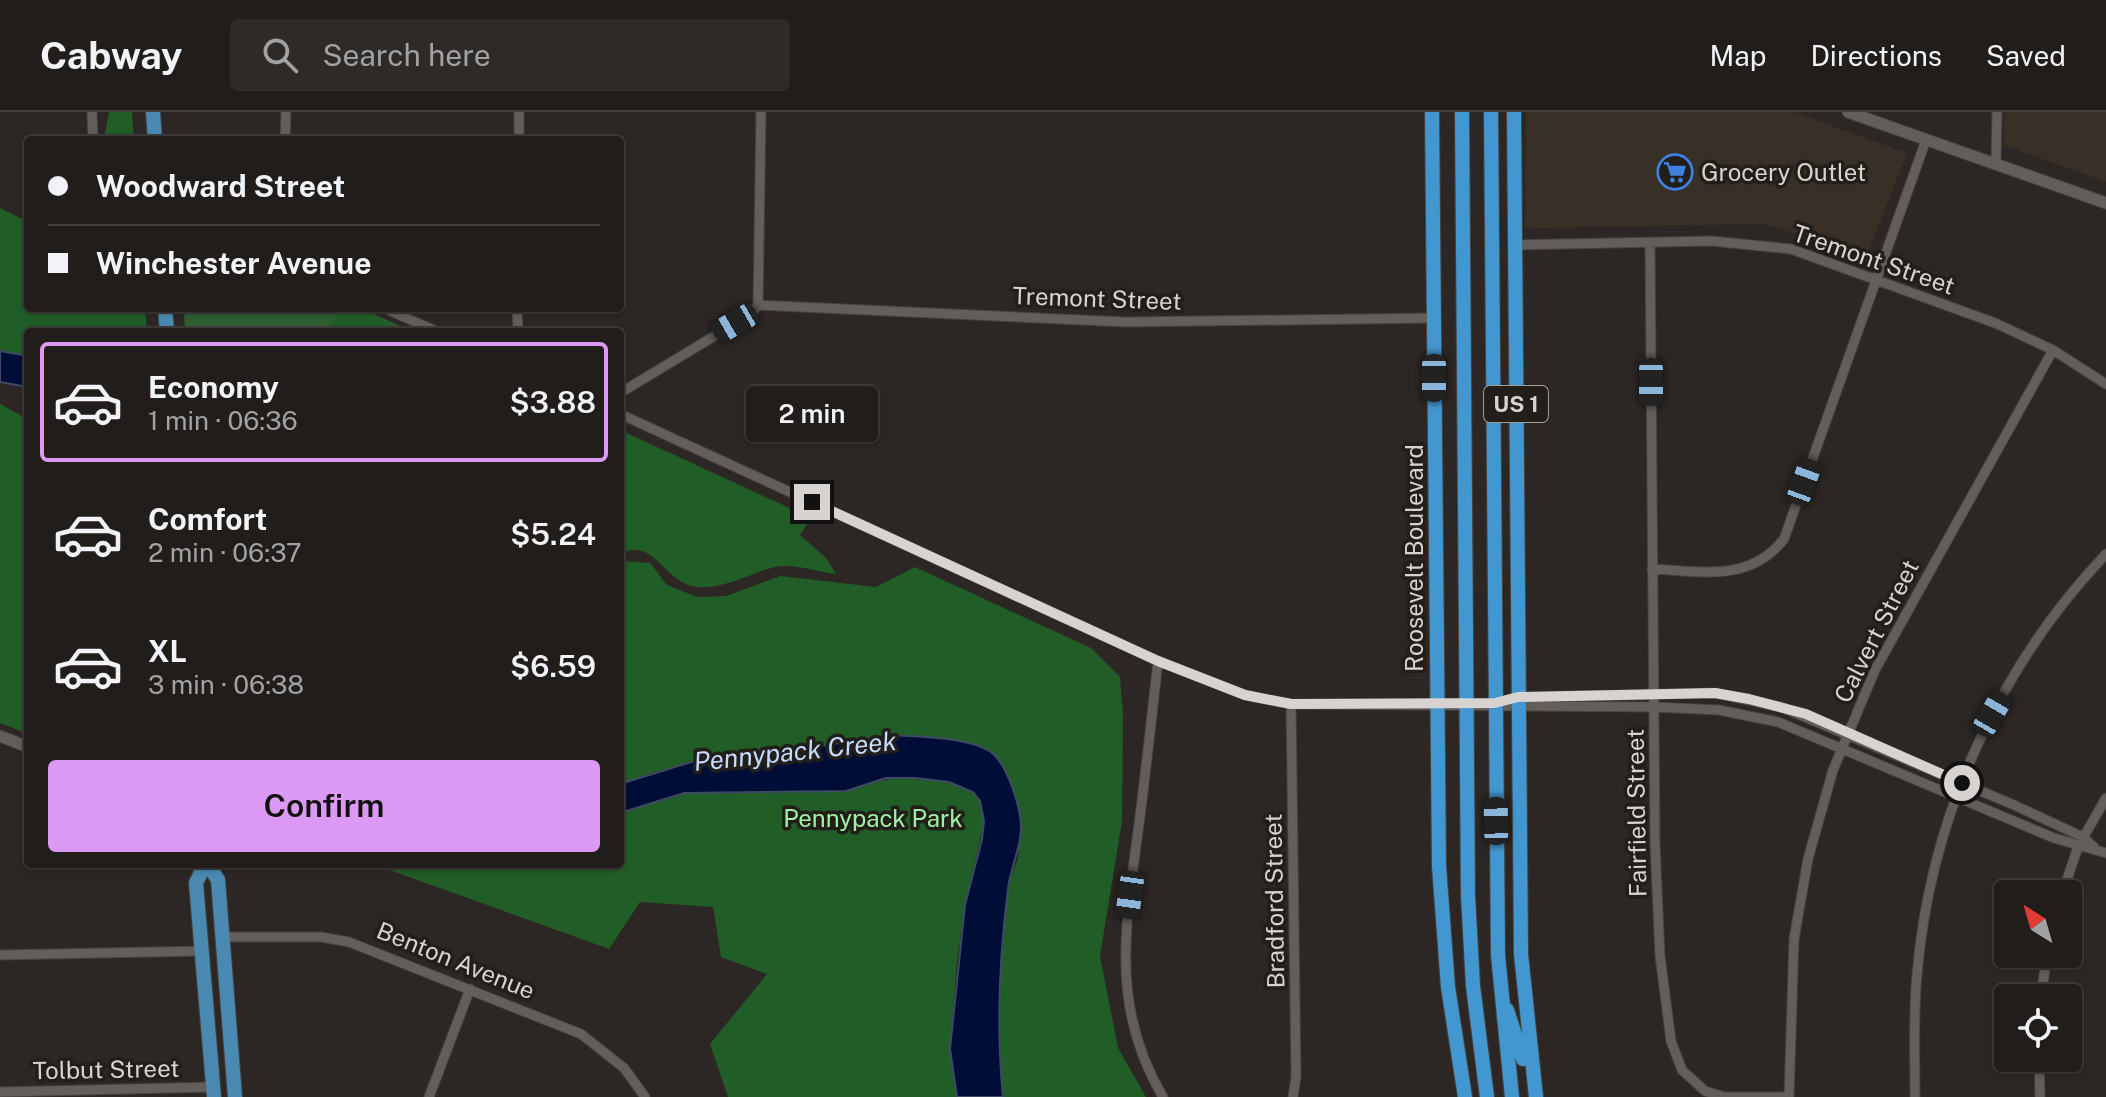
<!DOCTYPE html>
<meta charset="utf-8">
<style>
:root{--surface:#211d1b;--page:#2d2a28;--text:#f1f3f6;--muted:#a2a2a3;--line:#3e3b3a;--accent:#dc99f4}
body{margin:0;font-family:"Public Sans",sans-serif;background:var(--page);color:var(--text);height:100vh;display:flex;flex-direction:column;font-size:30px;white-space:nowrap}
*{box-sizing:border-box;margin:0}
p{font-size:26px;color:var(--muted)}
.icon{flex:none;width:44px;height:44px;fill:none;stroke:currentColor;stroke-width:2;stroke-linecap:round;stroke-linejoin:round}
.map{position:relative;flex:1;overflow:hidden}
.drawer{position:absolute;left:24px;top:216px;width:600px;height:540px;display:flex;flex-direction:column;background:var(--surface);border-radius:8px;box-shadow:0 2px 6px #0004,0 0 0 2px var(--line)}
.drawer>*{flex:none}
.hud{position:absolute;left:24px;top:24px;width:600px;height:176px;border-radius:8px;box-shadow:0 2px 6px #0004,0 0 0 2px var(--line);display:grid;align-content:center;height:176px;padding:0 24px;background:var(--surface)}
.needle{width:52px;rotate:323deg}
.buttons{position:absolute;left:1994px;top:768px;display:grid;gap:16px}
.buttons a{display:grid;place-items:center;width:88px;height:88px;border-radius:8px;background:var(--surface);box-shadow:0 2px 6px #0004,0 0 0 2px var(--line);font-size:40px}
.end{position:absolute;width:36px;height:36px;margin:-18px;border:10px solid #d6d3d1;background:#111;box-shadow:0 0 0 4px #111}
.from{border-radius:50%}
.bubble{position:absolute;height:56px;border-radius:8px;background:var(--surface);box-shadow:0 2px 6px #0004,0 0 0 2px var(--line);font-size:26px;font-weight:600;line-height:56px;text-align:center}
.car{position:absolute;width:24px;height:48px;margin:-24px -12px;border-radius:10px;box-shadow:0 0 6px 2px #0007;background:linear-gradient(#222 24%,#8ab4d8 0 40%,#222 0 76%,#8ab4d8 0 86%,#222 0)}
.hud b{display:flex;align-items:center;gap:28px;height:76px;font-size:30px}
.hud b+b{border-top:2px solid var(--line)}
.hud i{width:20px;height:20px;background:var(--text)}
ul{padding:14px 0 0;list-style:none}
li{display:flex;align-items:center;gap:24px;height:120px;margin:0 16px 12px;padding:0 8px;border:4px solid transparent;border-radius:8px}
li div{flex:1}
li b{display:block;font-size:30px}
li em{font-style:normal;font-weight:600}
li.selected{border-color:var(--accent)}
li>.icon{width:72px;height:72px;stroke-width:1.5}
.cta{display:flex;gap:16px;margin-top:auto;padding:16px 24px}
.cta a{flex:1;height:92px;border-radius:8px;background:var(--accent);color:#111;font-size:32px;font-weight:600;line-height:92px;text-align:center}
header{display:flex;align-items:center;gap:48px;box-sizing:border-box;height:112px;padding:0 40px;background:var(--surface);border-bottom:2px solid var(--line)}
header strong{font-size:38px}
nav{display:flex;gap:44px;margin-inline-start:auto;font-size:28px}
.search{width:560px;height:72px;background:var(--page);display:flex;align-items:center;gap:20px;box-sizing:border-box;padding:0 28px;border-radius:8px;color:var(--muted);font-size:30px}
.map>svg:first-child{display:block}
.built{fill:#382f27}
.green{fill:#2f5e31}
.forest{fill:#215d26}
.water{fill:#000e37;stroke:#404965;stroke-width:2}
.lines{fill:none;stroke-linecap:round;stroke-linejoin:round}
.minor-casing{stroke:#464340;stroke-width:11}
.tertiary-casing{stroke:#464340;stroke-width:13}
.primary-casing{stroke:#464340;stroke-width:16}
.trunk-casing{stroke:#464340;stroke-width:16}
.minor{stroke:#635e5a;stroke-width:9}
.tertiary{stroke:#635e5a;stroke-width:11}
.primary{stroke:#4a89b2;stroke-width:14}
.trunk{stroke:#4297d0;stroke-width:14}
.route{stroke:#d6d3d1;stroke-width:10}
.labels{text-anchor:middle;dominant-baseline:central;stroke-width:7;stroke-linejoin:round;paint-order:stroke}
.shield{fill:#221e1a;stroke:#a09d9a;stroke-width:2}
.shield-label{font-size:22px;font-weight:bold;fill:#d6d3d1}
.poi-label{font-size:24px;fill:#d6d3d1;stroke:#221e1a;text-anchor:start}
.street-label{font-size:24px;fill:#d6d3d1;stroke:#221e1a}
.park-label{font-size:24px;fill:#a0f2a2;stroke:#221e1a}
.water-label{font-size:26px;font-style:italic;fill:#c4dafe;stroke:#221e1a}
</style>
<header>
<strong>Cabway</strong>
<div class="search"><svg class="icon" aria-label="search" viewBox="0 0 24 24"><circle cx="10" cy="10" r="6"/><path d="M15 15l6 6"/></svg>Search here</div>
<nav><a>Map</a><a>Directions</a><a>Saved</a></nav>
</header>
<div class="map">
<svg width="2106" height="985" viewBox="0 0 2106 985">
<rect width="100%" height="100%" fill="#2c2724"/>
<path class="built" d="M1526,0H1794L1907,41L1866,146L1766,112L1525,116Z
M2004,0H2106V70L2004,33Z"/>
<path class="green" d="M184,196H360L414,220H185Z"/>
<path class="forest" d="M109,0H132L134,28H104Z
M0,96L28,110V196H145L147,220H28V244L0,239Z
M359,196L409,220H327L338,200Z
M0,292L28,307V622L0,611Z
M620,318L811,406L800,423L826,446L836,462C818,460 793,451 775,455C749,461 720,480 692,474C663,467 653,425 620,442Z
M623,449L650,451L667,473L697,485L726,484L780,464L876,475L915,455L1091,536L1120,565L1123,603L1122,709L1100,844L1118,936L1146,985H1003L997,872L1008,772L1018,747L1021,711L1002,653L981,636L889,623L759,644L725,645L654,660L620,672Z
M900,666L949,670L973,680L980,689L984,710L965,793L957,849L950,937L957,985H728L710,932L767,862L721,845L713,795L640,790L609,837L373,752H620V701L684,681L846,679L865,671Z"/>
<path class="water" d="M0,239L28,244V275L0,270Z
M889,623C915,624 969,625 991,640C1007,652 1020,693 1021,713C1022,735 1010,756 1008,777C999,848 996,914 1003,985H957L950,937L965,793L982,727L984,709L980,689L973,680L949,670L915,666H886L846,679L684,681L620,701V672L701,647L759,644Z"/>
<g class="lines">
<defs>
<path id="minor" d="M92,0L93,28
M285,28L286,0
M519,28V0
M1996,52L1997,0
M1650,132L1655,731L1660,844L1671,929L1682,958L1705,979L1724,985H1789
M1515,133L1712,129L1791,137L1995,211L2053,238L2106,272
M758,193L1126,210L1434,206
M384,196L438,220
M517,196L518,220
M620,281L751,202L758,193L761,0
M620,302L1158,549L1245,583L1291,592L1654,595L1719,598L1778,610L2054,726L2106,741
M1652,457C1703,459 1749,471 1784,427L1926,28
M1158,549C1152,603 1146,658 1139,712C1126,812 1109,894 1163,985
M1498,590L1518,585L1715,581L1781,595L2014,693L2083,725L2094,735
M1291,592L1296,965L1293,985
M2062,782L2078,735L2106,686
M223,825H321L349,830L581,922L624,956L645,985
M0,843L203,839
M2041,886L2047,842
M2039,946L2040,985
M0,980L213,975
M429,985L470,877
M1789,985L1794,827L1808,747L1833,658L1875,558L2053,238
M1915,985C1915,944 1913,903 1917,863C1930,707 1998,555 2106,442"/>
<path id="tertiary" d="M1848,0L2106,91
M0,624L28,635"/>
<path id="primary" d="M153,0L155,28
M165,196L167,220
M205,752L196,771L214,985
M208,752L218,768L235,985"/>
<path id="trunk" d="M1432,0L1439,754L1448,875L1465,985
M1462,0L1468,784L1473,874L1487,985
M1491,0L1498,843L1512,985
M1514,0L1521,842L1536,985
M1507,898L1523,947"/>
</defs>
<use href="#minor" class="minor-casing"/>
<use href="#tertiary" class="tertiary-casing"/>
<use href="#primary" class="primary-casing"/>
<use href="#trunk" class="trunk-casing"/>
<use href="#minor" class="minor"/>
<use href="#tertiary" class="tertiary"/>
<use href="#primary" class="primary"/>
<use href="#trunk" class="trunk"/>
</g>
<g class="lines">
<path class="route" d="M812,390L1158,549L1245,583L1291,592L1495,591L1518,585L1715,581L1749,587L1806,602L1962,671"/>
</g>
<defs>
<symbol id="supermarket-ring" viewBox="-11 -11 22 22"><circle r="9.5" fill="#221e1a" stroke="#3f7fe0" stroke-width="1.5"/><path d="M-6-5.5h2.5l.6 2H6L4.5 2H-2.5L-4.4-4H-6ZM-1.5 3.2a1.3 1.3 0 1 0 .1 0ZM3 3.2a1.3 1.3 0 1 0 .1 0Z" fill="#3f7fe0"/></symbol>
</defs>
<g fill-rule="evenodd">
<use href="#supermarket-ring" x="1655" y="40" width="40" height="40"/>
</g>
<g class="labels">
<rect class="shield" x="1484" y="274" width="64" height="36" rx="6"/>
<g class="shield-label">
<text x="1516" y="292">US 1</text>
</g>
<g class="poi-label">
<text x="1701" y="60">Grocery Outlet</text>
</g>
<g class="street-label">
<text transform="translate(1874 147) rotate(19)">Tremont Street</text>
<text transform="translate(1097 186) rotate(2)">Tremont Street</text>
<text transform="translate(1414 446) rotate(-90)">Roosevelt Boulevard</text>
<text transform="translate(1876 519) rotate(-63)">Calvert Street</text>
<text transform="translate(1636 701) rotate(-91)">Fairfield Street</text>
<text transform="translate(1274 789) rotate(-91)">Bradford Street</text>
<text transform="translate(456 848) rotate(22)">Benton Avenue</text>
<text transform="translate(106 957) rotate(-1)">Tolbut Street</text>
</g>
<g class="park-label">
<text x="873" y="706">Pennypack Park</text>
</g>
<g class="water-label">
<text transform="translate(795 639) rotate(-6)">Pennypack Creek</text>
</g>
</g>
</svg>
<div class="buttons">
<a><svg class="needle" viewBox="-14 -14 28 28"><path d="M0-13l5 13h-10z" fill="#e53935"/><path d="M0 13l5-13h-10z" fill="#a2a2a3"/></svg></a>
<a><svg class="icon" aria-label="locate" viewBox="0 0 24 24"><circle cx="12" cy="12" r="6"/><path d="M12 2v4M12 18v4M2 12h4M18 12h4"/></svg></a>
</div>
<i class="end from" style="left:1962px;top:671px"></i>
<i class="end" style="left:812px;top:390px"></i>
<div class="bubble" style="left:746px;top:274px;width:132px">2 min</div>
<i class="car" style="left:735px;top:211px;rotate:240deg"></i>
<i class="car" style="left:1434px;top:266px;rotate:180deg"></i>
<i class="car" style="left:1651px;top:270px;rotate:180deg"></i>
<i class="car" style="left:1804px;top:370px;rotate:20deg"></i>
<i class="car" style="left:1992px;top:602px;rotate:30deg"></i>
<i class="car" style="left:1496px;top:709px;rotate:359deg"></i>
<i class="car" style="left:1130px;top:783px;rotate:188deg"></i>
<div class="hud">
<b><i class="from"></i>Woodward Street</b>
<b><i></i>Winchester Avenue</b>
</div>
<section class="drawer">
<ul>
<li class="selected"><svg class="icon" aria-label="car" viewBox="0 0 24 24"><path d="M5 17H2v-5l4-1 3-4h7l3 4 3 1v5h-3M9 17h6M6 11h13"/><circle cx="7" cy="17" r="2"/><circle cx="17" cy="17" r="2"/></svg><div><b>Economy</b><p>1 min · 06:36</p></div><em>$3.88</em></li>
<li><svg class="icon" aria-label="car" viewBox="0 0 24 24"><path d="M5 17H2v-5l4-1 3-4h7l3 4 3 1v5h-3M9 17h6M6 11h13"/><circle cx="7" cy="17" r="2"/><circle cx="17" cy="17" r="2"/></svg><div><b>Comfort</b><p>2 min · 06:37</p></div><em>$5.24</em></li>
<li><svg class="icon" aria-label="car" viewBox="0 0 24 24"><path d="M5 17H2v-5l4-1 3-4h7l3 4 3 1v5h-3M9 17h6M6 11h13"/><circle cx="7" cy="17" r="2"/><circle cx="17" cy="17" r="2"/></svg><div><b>XL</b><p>3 min · 06:38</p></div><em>$6.59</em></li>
</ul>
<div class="cta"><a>Confirm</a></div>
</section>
</div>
